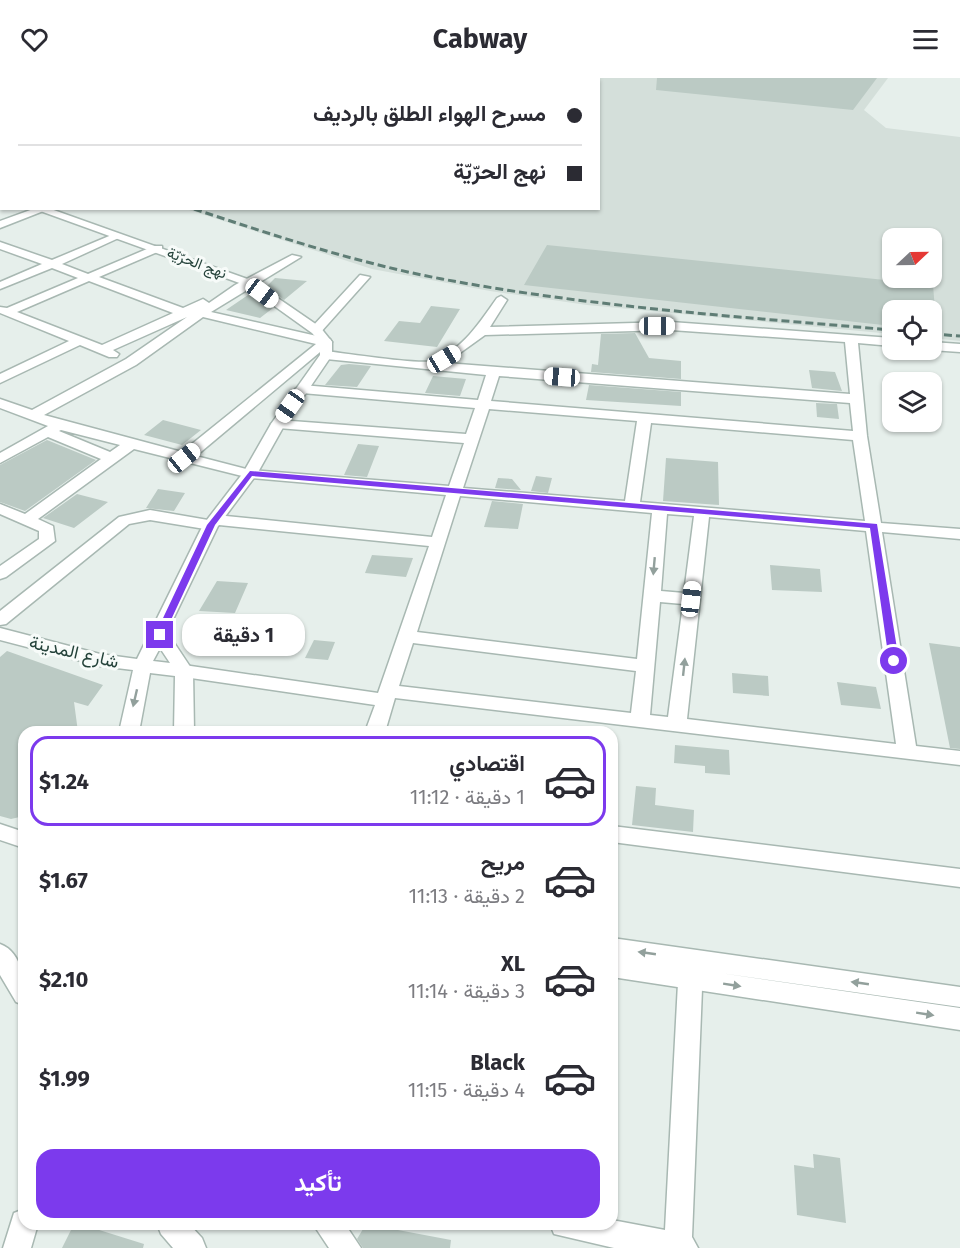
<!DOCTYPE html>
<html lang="ar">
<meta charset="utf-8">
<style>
:root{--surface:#fff;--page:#f2f2f3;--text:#2b2b33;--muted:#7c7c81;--line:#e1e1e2;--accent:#7c3aed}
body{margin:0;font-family:"Fira Sans",Vazirmatn,sans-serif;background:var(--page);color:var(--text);direction:rtl;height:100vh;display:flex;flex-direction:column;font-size:22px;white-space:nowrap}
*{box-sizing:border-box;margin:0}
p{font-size:20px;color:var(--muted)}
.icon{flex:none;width:33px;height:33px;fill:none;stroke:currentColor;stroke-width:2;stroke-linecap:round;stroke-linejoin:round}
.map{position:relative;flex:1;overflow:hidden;direction:ltr}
.drawer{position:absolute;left:18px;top:648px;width:600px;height:504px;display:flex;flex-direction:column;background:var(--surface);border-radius:18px;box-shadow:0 2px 4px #0004;direction:rtl}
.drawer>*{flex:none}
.banner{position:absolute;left:0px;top:0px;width:600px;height:132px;box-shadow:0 2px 4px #0004;direction:rtl;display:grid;align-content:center;height:132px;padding:0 18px;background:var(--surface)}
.needle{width:39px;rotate:68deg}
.buttons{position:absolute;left:882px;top:150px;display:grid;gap:12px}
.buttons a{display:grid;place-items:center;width:60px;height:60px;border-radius:12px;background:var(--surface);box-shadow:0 2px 4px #0004;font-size:30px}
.end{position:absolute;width:27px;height:27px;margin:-14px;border:8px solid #7c3aed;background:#fff;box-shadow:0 0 0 3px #fff}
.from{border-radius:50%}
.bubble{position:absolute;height:42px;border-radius:18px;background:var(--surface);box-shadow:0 2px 4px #0004;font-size:20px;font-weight:700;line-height:42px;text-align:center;direction:rtl}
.car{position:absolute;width:18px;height:36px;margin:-18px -9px;border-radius:8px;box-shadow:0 0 4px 2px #0007;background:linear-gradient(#fff 24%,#345 0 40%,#fff 0 76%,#345 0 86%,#fff 0)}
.banner b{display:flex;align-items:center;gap:21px;height:57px;font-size:22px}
.banner b+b{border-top:2px solid var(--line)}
.banner i{width:15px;height:15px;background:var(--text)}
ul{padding:10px 0 0;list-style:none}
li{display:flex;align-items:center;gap:18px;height:90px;margin:0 12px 9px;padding:0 6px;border:3px solid transparent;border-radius:18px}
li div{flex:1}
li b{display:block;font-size:22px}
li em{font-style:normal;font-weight:700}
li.selected{border-color:var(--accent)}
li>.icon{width:54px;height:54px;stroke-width:1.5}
.cta{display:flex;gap:12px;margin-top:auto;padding:12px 18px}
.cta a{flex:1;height:69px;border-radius:18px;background:var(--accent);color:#fff;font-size:24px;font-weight:700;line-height:69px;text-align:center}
header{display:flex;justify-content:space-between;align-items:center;height:78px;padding:0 18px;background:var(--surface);font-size:27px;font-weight:700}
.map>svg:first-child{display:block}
.built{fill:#d4dfda;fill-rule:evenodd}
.building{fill:#bbcac4}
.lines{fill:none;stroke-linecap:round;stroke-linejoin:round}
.minor-casing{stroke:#a8b8b2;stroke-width:3}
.tertiary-casing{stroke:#a8b8b2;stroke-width:3}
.minor{fill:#fff;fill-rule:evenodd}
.tertiary{fill:#fff;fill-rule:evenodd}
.rail-far1{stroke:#5f7d75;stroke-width:2;stroke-dasharray:6 3;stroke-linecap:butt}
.rail{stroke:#5f7d75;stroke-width:3;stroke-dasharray:8 4;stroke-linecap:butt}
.oneway{fill:#92a09c}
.route{fill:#7c3aed}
.labels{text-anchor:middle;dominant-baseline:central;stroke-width:6;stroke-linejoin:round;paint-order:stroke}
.far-street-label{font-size:15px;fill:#24423a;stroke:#f7fbf9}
.street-label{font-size:18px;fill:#24423a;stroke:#f7fbf9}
</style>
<header><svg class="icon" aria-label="menu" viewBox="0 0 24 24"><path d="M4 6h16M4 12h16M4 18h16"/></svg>Cabway<svg class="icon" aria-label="heart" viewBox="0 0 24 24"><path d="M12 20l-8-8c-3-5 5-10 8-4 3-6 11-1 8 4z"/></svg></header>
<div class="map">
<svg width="960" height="1170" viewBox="0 0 960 1170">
<rect width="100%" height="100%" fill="#e6efeb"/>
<path class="built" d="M0,0H888L864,32L886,50L960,59V263L932,260V232H892V256L587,227L490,213L372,191L186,131L598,130V2H2L0,105ZM892,160H932V200H892Z"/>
<path class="building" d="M657,0H877L853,32L656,12Z
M547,167L933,207L935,232H892V248L524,207Z
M275,200L307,203L284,222L266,209Z
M248,217L257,218L273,230L260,240L226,232Z
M431,228L460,231L437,269L384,263L399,243L420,245Z
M635,255L649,280L681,283V301L591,294L592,286L598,287L601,256Z
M349,286L371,288L357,309L325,307L341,287Z
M809,292L835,294L842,313L812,310Z
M433,298L466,301L460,318L425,315Z
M589,307L681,314V328L586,322Z
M816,325L837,326L839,341L817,339Z
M163,342L201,352L182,367L144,357Z
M47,362L96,382L25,433L0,424V387Z
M358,366L379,368L367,399L344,397Z
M666,380L718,384L719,427L663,423Z
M536,398L552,400L548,415L531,413Z
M498,400L512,401L521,412L495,410Z
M158,411L185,415L174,433L146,430Z
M77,416L108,424L74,450L43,440Z
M492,423L523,426L518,451L484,449Z
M372,477L413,480L406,499L365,495Z
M770,487L820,491L822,514L772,512Z
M217,503L248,505L235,535L199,533Z
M314,562L335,564L328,582L305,580Z
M929,565L960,569V671L950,670Z
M7,573L103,607L88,628L74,624L78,654H24V738L11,741L0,738V579Z
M732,595L768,598L769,618L733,615Z
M837,604L876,609L881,631L841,627Z
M675,667L729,672L730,697L705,695V688L674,685Z
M636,708L656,710L655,727L694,732L693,754L632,747Z
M813,1076L840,1080L846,1145L797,1137L794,1087L814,1090Z
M366,1146L451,1162L450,1170H363L357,1161Z
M73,1148L96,1151L144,1166L143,1170H62Z"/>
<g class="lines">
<defs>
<path id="minor" d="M36,130L46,132L0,150V143Z
M114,156L123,158L62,186L88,196L154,168H162V172L99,199L183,230L203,221L209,225L235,207L292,177L301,179L211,234L330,261L332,264L196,378L250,392L449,408L464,365L278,350L271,346L278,342L466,356L475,330L302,315L295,311L302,307L478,322L486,297L326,281L320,277L326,273C343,275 421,287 432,283C462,273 480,244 497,220L501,218L507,222L490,249L671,244L892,260V268L858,265L867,358L881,445L960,451V461L882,454L916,668L960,673V687L395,620L385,654H365L375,627L184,599L175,593L184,587L378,615L429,468L219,447L211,452L150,442L129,446L6,546L0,547V533L119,439L150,432L208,442L216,437L432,459L446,417L250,400L134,371L38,441L53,448L55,463L6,499L0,501V488L39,461V453L0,436V426L25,436L101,381L48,359L0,385V375L48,348L0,330V321L32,332L126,281L187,239L113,272L119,276L117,279H109L80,267L0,305V296L69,263L0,235V229L7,230L78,200L52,190L0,211V204L42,186L0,171V164L52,182ZM89,203L173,235L102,267L17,234ZM203,239L316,266L182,374L44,337L136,287ZM671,252L845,264L850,316L446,285L485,257ZM499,298L850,325L853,353L491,323ZM489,331L637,343L625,423L463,410ZM651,345L853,362L865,443L640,424ZM61,352L120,367L110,374L59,353ZM460,418L652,435L637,581L417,554ZM667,436L694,438L684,515L661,513ZM709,439L866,453L896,666L687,641ZM660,524L683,526L668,639L650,637ZM413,565L636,593L631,635L399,608Z
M360,197L370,199L320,255H312V249Z
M932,264L960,266V274L931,272Z
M0,746L24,754V770L0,762Z
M612,748L960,791V809L612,764Z
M0,866C24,875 24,906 24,927L16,924L0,897Z
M691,876L699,879L703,886L692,1159L698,1170H614L554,1156L550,1146H612V1142L665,1152L679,886L683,879Z
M24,1131V1146H38L31,1170H3L14,1135Z
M157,1146H189L202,1160L206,1170H173L161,1156Z
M313,1146H345L361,1170H329Z"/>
<path id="tertiary" d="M0,115H2V122L0,121Z
M32,130H48L253,203L320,249L332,264V277L285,346L257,396L218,448L167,554L193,593L194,654H174L175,598L150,595L139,654H119L133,592L100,588L0,562V550L100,576L137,581L203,447L243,395L271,346L320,277V264L312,255L245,207ZM160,570L170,585L153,583Z
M612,860L960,909V929L720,895L960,930V952L612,899Z"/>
</defs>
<use href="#minor" class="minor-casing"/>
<use href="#tertiary" class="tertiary-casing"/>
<use href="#minor" class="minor"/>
<use href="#tertiary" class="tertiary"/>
<path class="rail-far1" d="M191,130L198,132"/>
<path class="rail" d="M194,131C276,158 357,185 442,201C591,229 742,239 892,252
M932,256L960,258"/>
</g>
<defs><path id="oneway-solid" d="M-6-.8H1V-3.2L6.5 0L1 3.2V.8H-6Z" transform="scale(1.5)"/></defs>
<g class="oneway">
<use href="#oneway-solid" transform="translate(654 488) rotate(95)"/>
<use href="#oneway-solid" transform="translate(684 589) rotate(-84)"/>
<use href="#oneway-solid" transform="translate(135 620) rotate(103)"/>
<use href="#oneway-solid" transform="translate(647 875) rotate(-172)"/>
<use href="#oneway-solid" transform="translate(860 905) rotate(-172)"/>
<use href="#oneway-solid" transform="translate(732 907) rotate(9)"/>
<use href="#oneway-solid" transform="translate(925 936) rotate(9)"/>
</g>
<path class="route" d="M250,393L877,446L899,583L894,586L889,583L870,450L252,398L215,447L164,557L156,559L155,557L207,447Z"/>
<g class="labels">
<g class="far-street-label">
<text transform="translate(197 185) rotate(21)">نهج الحرّيّة</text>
</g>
<g class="street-label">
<text transform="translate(74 574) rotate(13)">شارع المدينة</text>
</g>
</g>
</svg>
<div class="buttons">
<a><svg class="needle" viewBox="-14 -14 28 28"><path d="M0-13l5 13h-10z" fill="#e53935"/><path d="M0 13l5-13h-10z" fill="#7c7c81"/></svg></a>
<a><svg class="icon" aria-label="locate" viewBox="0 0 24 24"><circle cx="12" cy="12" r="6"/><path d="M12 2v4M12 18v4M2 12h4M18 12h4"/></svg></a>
<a><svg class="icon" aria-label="layers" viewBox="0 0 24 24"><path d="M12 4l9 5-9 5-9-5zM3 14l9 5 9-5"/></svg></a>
</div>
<i class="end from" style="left:894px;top:583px"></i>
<i class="end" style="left:160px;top:557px"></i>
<div class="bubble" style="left:182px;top:536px;width:123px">1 دقيقة</div>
<i class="car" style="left:262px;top:215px;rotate:127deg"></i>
<i class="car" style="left:657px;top:248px;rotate:90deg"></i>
<i class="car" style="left:444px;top:281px;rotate:59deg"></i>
<i class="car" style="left:562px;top:299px;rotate:274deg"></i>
<i class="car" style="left:290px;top:328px;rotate:215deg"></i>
<i class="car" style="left:184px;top:380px;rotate:51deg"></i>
<i class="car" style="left:691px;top:521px;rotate:7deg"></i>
<div class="banner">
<b><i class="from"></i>مسرح الهواء الطلق بالرديف</b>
<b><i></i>نهج الحرّيّة</b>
</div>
<section class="drawer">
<ul>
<li class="selected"><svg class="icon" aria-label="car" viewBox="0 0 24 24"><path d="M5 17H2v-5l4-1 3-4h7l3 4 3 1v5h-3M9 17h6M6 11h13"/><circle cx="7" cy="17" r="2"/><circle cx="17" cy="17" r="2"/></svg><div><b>اقتصادي</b><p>1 دقيقة · 11:12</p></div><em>$1.24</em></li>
<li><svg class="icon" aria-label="car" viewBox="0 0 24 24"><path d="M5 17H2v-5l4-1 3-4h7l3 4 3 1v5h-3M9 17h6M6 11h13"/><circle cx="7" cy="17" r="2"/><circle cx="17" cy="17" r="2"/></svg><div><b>مريح</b><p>2 دقيقة · 11:13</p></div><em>$1.67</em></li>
<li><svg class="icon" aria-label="car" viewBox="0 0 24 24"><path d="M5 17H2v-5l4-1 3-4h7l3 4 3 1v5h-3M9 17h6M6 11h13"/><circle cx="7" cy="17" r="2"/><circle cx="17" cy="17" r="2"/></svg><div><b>XL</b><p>3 دقيقة · 11:14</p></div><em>$2.10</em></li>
<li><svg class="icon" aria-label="car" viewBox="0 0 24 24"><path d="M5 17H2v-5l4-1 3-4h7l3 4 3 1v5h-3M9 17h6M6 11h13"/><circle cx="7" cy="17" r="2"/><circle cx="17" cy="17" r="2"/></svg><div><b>Black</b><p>4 دقيقة · 11:15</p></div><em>$1.99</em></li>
</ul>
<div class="cta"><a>تأكيد</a></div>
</section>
</div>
